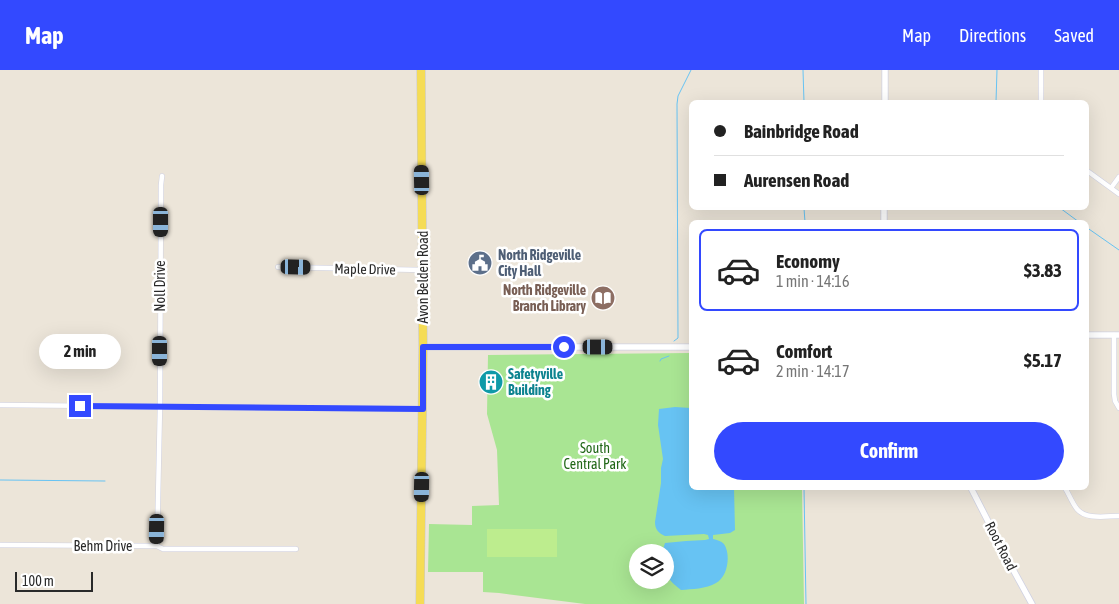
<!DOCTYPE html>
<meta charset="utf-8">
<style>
:root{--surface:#fff;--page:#f2f2f2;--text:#222;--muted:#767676;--line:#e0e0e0;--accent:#3349ff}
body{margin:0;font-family:"Asap Condensed",sans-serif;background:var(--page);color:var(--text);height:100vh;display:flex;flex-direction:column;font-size:19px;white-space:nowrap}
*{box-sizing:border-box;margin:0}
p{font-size:16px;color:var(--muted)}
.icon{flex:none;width:28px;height:28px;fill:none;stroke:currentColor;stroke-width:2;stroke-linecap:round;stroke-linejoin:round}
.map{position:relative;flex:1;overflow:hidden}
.details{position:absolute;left:689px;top:150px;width:400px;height:270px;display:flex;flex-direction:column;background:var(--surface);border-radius:8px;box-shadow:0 5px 20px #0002}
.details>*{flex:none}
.top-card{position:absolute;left:689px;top:30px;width:400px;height:110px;border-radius:8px;box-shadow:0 5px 20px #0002;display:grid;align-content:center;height:110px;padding:0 25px;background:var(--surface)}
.tools{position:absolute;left:629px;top:474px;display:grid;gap:10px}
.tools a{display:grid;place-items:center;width:45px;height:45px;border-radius:50%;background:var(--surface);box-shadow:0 5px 20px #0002;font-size:25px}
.scale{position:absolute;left:15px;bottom:12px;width:78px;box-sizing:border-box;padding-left:5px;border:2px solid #292929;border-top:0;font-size:14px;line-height:18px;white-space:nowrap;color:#292929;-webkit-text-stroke:4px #fff;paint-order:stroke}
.end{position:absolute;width:22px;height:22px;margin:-11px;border:6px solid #3349ff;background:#fff;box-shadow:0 0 0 2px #fff}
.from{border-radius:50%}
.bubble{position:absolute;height:35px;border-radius:18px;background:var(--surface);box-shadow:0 5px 20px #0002;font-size:16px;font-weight:700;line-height:35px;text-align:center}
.car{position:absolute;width:15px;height:30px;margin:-15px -8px;border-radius:6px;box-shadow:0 0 4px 1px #0007;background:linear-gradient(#222 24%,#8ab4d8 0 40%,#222 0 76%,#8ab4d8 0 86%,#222 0)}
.top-card b{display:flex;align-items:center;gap:18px;height:48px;font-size:19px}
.top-card b+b{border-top:1px solid var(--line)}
.top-card i{width:12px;height:12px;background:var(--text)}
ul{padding:9px 0 0;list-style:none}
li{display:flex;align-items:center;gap:15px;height:82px;margin:0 10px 8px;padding:0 15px;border:2px solid transparent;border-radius:8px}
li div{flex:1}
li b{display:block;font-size:19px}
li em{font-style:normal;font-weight:700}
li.active{border-color:var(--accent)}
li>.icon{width:45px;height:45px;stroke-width:1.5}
.action{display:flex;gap:10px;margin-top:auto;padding:10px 25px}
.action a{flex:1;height:58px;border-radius:30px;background:var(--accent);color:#fff;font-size:20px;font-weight:700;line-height:58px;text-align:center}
header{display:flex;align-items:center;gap:30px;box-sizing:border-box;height:70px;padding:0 25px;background:var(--accent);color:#fff}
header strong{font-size:24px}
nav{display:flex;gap:28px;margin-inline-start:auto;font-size:18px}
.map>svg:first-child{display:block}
.green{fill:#a9e593;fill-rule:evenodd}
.pitch{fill:#bded8e}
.water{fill:#67c3f3}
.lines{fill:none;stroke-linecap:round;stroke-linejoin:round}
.stream{stroke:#67c3f3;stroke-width:1}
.minor-casing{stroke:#cfd1e2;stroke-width:5.5}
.tertiary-casing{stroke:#cfd1e2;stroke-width:7}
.primary-casing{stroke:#c7c7c7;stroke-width:9}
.minor{stroke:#fff;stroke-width:4.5}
.tertiary{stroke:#fff;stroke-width:5.5}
.primary{stroke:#f5dc55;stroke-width:8}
.route{stroke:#3349ff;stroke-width:6}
.labels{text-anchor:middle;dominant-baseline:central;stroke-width:5;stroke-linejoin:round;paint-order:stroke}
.service-label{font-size:14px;font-weight:bold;fill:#4e5e75;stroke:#fff;text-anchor:start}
.street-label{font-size:14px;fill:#292929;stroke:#fff}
.education-label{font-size:14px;font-weight:bold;fill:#785e54;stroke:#fff;text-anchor:end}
.culture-label{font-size:14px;font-weight:bold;fill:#0d838f;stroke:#fff;text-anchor:start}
.park-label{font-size:14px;fill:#216717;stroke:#fff}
</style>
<header>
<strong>Map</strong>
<nav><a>Map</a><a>Directions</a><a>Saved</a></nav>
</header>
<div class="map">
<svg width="1119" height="534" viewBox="0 0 1119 534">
<rect width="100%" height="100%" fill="#ece5d9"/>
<path class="green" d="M691,283V418H802L804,534H585L499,523L483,522V502H428L429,454L472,455V436L499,435L497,380L487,344L488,285ZM638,482H665V510H638Z"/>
<path class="pitch" d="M487,459H557V487H487Z"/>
<path class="water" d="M675,337L691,338V418H734L735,460L730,463L713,465V469C717,470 721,471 724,474C731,484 728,507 716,513C706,519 692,519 681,520C664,507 665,503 665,482H662L665,473L686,471L705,470L709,469L708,465L704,464L665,466C658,463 655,459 655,452L661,413V398L663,389L658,355L659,339Z"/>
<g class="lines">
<path class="stream" d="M803,0L804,32
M996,32L997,0
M804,138L805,152
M1060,138L1079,152
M1086,157L1119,180
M674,271L678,268L677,34L678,26L691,0
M660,291L661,289L669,286
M0,410L105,411
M804,418L806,534"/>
<defs>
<path id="minor" d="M1041,0V32
M1086,100L1119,124
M1111,118L1119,107
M278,197L423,200
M1114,265V324L1115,331L1119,338
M0,335L423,339
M1065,418C1069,424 1072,433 1077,439C1086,450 1106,446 1119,446
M0,475L157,476L163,479H296
M157,476L160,336L161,115L162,106"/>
<path id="tertiary" d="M885,32V0
M884,152V138
M1086,265H1119
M423,277H691
M971,418L1010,494L1032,534"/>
<path id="primary" d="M420,534L423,277L421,0"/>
</defs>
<use href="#minor" class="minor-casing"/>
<use href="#tertiary" class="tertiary-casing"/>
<use href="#primary" class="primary-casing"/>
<use href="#minor" class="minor"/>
<use href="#tertiary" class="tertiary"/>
<use href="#primary" class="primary"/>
</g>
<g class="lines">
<path class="route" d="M80,336L423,339V277H564"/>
</g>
<defs>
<symbol id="civic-disc" viewBox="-11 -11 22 22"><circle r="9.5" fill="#5c6f8a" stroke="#fff"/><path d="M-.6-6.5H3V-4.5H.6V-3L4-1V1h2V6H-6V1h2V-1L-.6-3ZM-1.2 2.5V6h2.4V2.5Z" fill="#fff"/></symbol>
<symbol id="library-disc" viewBox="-11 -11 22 22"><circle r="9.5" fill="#8d6e63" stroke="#fff"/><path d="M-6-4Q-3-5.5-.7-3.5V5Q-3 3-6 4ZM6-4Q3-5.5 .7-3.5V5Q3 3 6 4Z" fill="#fff"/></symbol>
<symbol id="building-disc" viewBox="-11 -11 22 22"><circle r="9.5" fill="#0f9aa8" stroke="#fff"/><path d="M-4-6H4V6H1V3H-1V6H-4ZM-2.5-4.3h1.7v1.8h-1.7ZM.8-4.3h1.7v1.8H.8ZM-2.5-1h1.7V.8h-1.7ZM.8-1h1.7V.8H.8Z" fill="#fff"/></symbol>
</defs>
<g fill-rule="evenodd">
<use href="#civic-disc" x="466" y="179" width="28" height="28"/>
<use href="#library-disc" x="589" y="214" width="28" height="28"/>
<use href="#building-disc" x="477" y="298" width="28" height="28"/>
</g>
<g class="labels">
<g class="service-label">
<text x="498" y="185">North Ridgeville<tspan x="498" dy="16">City Hall</tspan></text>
</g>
<g class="street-label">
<text transform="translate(365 199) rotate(1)">Maple Drive</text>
<text transform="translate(423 207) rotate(-90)">Avon Belden Road</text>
<text transform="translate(160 216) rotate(-90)">Noll Drive</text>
<text x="103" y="476">Behm Drive</text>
<text transform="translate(1001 476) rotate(63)">Root Road</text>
</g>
<g class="education-label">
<text x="586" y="220">North Ridgeville<tspan x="586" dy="16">Branch Library</tspan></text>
</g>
<g class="culture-label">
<text x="508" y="304">Safetyville<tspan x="508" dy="16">Building</tspan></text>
</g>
<g class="park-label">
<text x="595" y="378">South<tspan x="595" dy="16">Central Park</tspan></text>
</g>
</g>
</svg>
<div class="tools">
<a><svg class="icon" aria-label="layers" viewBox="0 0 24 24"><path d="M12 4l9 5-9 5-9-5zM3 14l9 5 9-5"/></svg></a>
</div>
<div class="scale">100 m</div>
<i class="end from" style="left:564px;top:277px"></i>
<i class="end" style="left:80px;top:336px"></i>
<div class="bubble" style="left:39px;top:264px;width:82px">2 min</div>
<i class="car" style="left:422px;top:110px;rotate:359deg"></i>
<i class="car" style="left:161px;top:152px;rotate:180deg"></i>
<i class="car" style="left:296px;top:197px;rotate:91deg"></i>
<i class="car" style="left:598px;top:277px;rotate:90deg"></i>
<i class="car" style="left:160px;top:281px;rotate:180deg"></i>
<i class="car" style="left:422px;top:417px;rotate:181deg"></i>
<i class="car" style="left:157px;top:459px;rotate:181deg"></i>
<div class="top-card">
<b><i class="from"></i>Bainbridge Road</b>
<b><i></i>Aurensen Road</b>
</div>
<section class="details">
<ul>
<li class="active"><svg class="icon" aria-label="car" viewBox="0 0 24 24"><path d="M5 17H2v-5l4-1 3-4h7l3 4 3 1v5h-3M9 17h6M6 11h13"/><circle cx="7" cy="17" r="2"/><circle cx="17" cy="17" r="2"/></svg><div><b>Economy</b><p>1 min · 14:16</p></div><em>$3.83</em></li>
<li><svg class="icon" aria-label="car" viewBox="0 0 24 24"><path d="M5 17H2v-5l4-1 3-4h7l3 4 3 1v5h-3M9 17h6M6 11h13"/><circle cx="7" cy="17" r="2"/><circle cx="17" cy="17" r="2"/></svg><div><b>Comfort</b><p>2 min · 14:17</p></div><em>$5.17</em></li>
</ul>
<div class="action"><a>Confirm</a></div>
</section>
</div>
